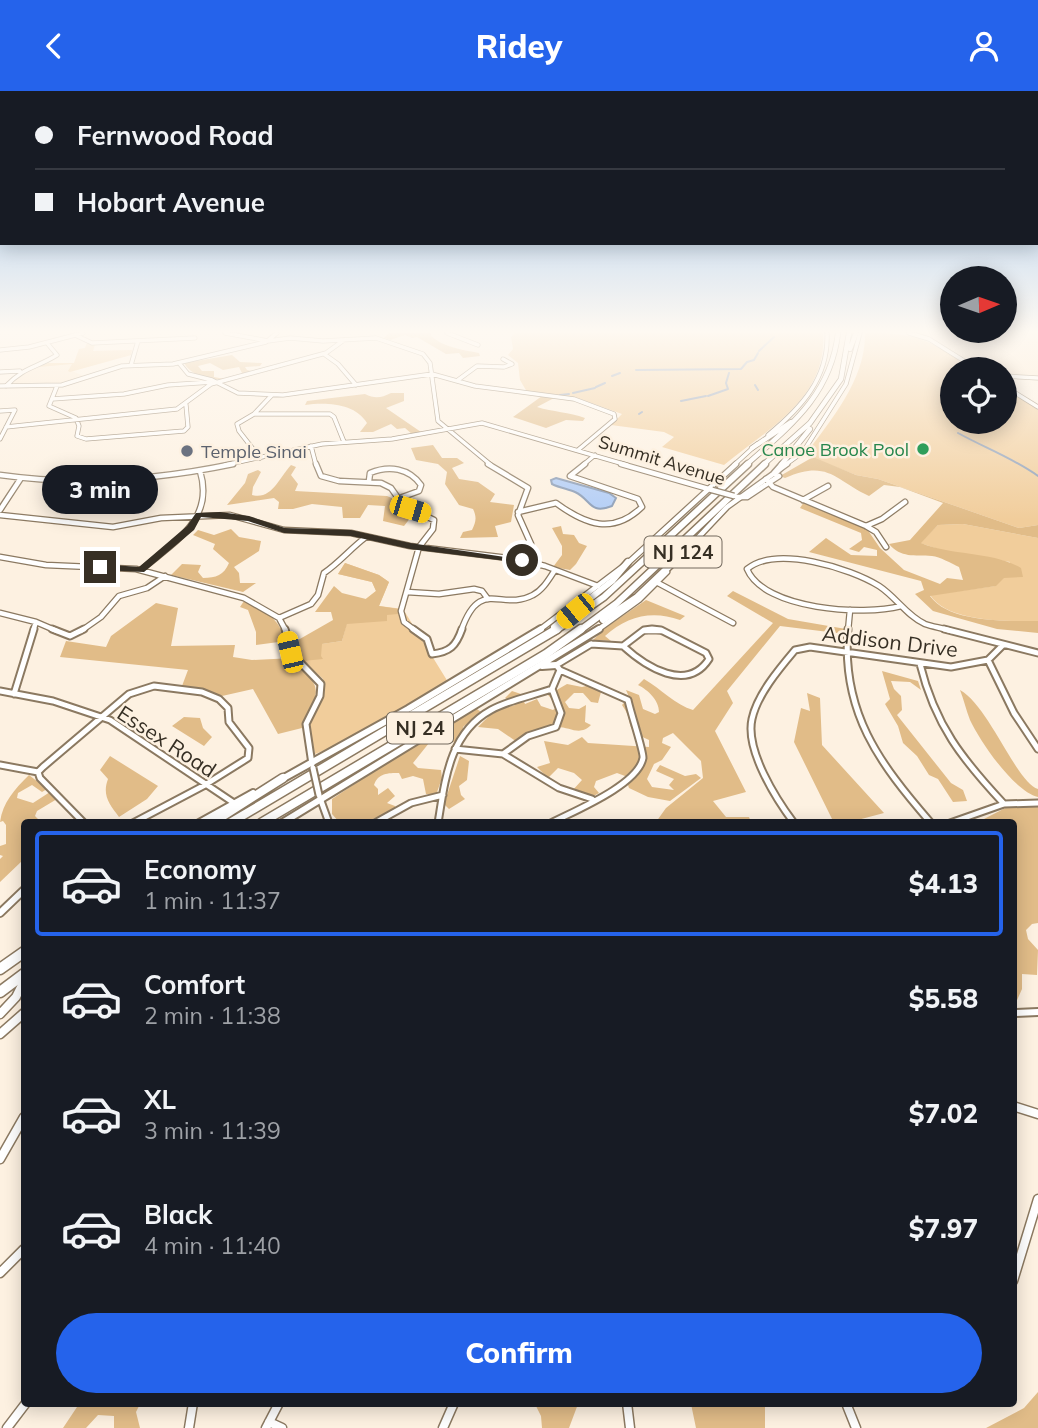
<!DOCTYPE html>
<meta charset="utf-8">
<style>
:root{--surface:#171b24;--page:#242831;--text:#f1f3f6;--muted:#9ea1a6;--line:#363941;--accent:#2563eb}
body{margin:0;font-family:Mulish,sans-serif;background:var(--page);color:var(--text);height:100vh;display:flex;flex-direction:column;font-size:26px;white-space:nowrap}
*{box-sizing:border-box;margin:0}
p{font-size:23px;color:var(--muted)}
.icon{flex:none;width:38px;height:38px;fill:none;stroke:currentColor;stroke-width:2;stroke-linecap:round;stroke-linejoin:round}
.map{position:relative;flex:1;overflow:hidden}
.side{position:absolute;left:21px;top:728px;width:996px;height:588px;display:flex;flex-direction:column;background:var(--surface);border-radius:7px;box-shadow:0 4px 18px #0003}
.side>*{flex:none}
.hud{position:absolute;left:0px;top:0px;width:1040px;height:154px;box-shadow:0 4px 18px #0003;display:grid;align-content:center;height:154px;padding:0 35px;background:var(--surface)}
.needle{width:46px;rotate:88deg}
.fabs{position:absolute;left:940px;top:175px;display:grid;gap:14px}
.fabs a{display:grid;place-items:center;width:77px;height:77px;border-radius:50%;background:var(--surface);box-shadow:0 4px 18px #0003;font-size:35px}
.end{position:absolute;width:32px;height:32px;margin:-16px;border:9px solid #362f24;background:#fff;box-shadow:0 0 0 4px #fff}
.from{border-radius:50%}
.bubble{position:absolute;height:49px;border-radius:24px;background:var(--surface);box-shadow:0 4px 18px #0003;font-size:23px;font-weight:800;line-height:49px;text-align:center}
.car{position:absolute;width:21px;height:42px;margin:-21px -10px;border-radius:9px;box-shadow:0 0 5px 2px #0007;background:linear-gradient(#f5c518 24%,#345 0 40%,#f5c518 0 76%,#345 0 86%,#f5c518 0)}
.hud b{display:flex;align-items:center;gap:24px;height:66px;font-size:26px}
.hud b+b{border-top:2px solid var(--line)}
.hud i{width:18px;height:18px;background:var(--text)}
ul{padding:12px 0 0;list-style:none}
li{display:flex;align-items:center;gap:21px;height:105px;margin:0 14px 10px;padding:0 21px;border:4px solid transparent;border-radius:7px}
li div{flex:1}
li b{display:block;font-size:26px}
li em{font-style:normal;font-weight:800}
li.current{border-color:var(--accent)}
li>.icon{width:63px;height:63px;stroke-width:1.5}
.cta{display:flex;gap:14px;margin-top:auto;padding:14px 35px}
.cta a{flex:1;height:80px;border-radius:42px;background:var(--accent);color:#fff;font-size:28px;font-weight:800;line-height:80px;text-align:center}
header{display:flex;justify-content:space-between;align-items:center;height:91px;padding:0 35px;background:var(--accent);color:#fff;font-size:32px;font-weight:800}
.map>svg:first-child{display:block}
.built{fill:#fbe7cd}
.green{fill:#f1cd9b}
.forest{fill:#e1bc88}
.water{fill:#b2cdf6;stroke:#8d9eb7;stroke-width:2}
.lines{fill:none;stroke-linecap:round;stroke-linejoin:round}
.stream{stroke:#8d9eb7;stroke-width:2}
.minor-far4-casing{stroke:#8b7961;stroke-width:5}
.minor-far3-casing{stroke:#8b7961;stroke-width:7}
.minor-far2-casing{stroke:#8b7961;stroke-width:9}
.minor-far1-casing{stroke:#8b7961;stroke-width:10}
.minor-casing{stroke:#8b7961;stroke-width:11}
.major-far3-casing{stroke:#8b7961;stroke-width:5}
.major-far2-casing{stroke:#8b7961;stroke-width:7}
.major-far1-casing{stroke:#8b7961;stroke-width:10}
.major-casing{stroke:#8b7961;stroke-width:11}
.highway-far3-casing{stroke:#8b7961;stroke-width:6}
.highway-far2-casing{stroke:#8b7961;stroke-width:9}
.highway-far1-casing{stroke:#8b7961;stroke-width:11}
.highway-casing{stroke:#8b7961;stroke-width:13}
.minor-far4{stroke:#fff;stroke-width:3.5}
.minor-far3{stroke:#fff;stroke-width:4.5}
.minor-far2{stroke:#fff;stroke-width:5}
.minor-far1{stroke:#fff;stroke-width:6}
.minor{stroke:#fff;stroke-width:8}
.major-far3{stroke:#fff;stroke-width:3.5}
.major-far2{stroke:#fff;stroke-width:4.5}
.major-far1{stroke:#fff;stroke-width:6}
.major{stroke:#fff;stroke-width:8}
.highway-far3{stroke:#fff;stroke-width:4.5}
.highway-far2{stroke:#fff;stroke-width:6}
.highway-far1{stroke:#fff;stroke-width:8}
.highway{stroke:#fff;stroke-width:10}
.minor-bridge-far1-casing{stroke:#8b7961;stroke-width:7;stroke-linecap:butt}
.minor-bridge-casing{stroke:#8b7961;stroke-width:9;stroke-linecap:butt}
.minor-bridge-far1{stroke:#fff;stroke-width:4.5}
.minor-bridge{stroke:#fff;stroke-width:5}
.route{fill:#362f24}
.leisure-dot{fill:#2e9e5b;stroke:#fdf1e1;stroke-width:2.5}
.worship-dot{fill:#6b7280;stroke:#fdf1e1;stroke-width:2.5}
.labels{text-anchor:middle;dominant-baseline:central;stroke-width:5;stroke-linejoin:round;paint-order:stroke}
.far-leisure-label{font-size:18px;fill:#27864d;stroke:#fdf1e1;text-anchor:end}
.far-worship-label{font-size:18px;fill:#5b616d;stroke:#fdf1e1;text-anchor:start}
.far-street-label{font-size:18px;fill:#362f24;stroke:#fdf1e1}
.shield{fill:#fdf1e1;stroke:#72695d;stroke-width:2}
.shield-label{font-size:19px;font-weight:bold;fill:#362f24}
.street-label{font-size:21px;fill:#362f24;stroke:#fdf1e1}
</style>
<header><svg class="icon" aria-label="back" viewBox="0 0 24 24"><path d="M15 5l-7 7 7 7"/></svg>Ridey<svg class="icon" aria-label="person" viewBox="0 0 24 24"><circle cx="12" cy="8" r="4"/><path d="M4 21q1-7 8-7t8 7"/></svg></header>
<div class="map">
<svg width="1038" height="1337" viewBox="0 0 1038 1337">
<rect width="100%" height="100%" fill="#fdf1e1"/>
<path class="built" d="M914,242H1038V286L1005,284L1004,278H981L934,249Z
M87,252L95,253L93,260L132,259L131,264L72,280L86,286L58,294L11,293L26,279L47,272H74L79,258L85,257Z"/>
<path class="green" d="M515,242H823C828,306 768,338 724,374L662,356L674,346L664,341L611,334L622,323L580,308L527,301L520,289L518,272L508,264L513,258L511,246Z
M865,242C921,242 928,249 974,278H952V331H1004L1005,297L1038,317V434L1019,437L878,388L856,384L805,364C831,329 866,288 865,242Z
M87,252L95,253L93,260L132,259L131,264L70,281L68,280L72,273L39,276L48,272H74L79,258L85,257Z
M963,433L1038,447V530C1008,530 948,532 930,504L995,495L1010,471L944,460L920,452L938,434Z
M345,472L379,484L389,491L379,515L403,518L448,591L341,653L315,663L309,635L324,604L323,588L297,564L294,557L342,550L350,520L376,500L372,491L338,483Z"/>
<path class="forest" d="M389,242H431V245C443,256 463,259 479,262L480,265L463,267L459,262L446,263L417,246L412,247L405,244L390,249L384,247Z
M232,264L240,271L262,272L260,275L245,276L247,279L256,281L236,286L242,282L239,276L223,279L210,272L198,275L202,280H214V286L225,288C211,290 191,285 184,272Z
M391,302H404V310L386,317L421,341L412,343L405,337L397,338L391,333L373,341H360L367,332C355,312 326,311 305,314L307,310L365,303C375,308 381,307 391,302Z
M542,305L554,307L537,316C553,321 569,321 585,327L583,330L566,329L546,337L513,326Z
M433,354L442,367H457L464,372L452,377L459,388L478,391L495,403L490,411L514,414L511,431L495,435L498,446L460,447L463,441L472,439C476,431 477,426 473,418L459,414L445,393L447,381L438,373L416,369L411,357Z
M813,366L856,384L878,388L1019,437L1038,434V447L963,433L938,434L921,452C952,465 992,460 1021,477L1023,486L1004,487L996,495L930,505C949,532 1008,530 1038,530V542L997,538L933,520L915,503L924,499L921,490L809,461L826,447L851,464L877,465V459L864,456L859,461L849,458L862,449L861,442L800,417L804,411L867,438L880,457L904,479L940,493L947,487L963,489L959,476C951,472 940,466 932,465C914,464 901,467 889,453L910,449L943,412L900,396L884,394L869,405C835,389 828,368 785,387L780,385Z
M291,374L296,376L291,384L298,393L295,400L387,405C400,410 404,417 419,423L411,426L404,435L383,430L385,415L368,414L360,427H343L342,416L312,413L293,418H278L279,411L274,407L227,414L245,392L248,383L258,379L261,381L253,396L252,404C272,409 279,387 291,374Z
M561,435L563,443L574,444L579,452L587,455L576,473L570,479L553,476L562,464V455L552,437Z
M231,438L239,446L261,450L259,460L234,476L239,482L240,492H256L243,501L171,484L182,473L201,474L198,481L203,487C216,487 224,484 229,472L213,458L215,453L193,444L198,439L214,444Z
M345,472L379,484L389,491L379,515L399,518L398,523L387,524V530L347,533L342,550L322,553L321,565L323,568L303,570L294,557L298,556V549L333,529L331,521H315L334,495L342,502L366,508L376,500L372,491L338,483Z
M733,500L788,528L846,538L845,543L780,535L727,600L733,612L715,640L746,701L713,710L726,726H749L751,731H656L666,717L703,687L701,670L673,642L663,647L662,652L671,656L662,669L654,673L647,688L652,696L674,699L669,694L674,688L656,680L660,674L685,685L696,683L701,687L670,710L648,706L629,697L625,685L617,682L596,690L594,696L599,702L592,706L572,700L582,689L574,682L558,677L548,687L537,676L550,672L544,650L568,654L582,646L588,652L649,656V649C621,637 636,633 622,614L629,606L626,599L639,604L643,618L655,623L659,621C659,609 648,599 638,594L644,588C661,598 676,614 693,619L773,532L727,505Z
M646,509L685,525L680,529C652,519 627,525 605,545L611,550L593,549L605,537Z
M244,510C266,520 278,526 286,550L256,554V541L248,519L240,516Z
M156,512L178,517L171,555L235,554L233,566L252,569L293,567C324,600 320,597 302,637L278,643L253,598L222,605L182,595L188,579L60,566L66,550L106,556L111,545Z
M882,580L918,590L921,599L910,591L891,590L894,598L901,605L902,619L897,624L951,692L963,699L967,710L953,711L938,688L929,684L917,665L903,652L898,635L885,613L890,608Z
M567,593L582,596L591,594L601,601L598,612L591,611L583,602H574L565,611L569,617L579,618L586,614L585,631L591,634C579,646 570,635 555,636C542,637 528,646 517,651L498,638L478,636L494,620L515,614L505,607L512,600L521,603L525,613L537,608L541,615L553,619L558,615L548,604Z
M960,599C989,615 1016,691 1038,698V706C1014,700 981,652 970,629C966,619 964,609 960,599Z
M807,602L820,607L822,654L884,722L850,731L834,732L794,651L801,617L810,620Z
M477,618L481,621L463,636V643L457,650L445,653L441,647H433L413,672L418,677L441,679L442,687L436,704L426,703L423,688L413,685L402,688L399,682C388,682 378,682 374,694L378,698V704L388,697L395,705L387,712L395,715L397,720L385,726L374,727L371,732L339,731L332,723V708L383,674Z
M184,626L200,627L203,637L212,646L204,655L172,635Z
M110,665L158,695L147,708L119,726C109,713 102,704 108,688L100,679Z
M460,665L469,670L467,689L459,695L461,704L465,708L449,718L444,713Z
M29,684L47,698L42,701L32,694L18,702L17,707L33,712L50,701L57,708L37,720L35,725L41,731L24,732L22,770L0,791V768L3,765L0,764V755L6,753V734L3,730L0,731C3,711 14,699 29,684Z
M1013,713L1038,714V832L1032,833L1026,839L1028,848L1038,859L1037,884L1022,883V898L1014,916L1013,732L988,731L984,728Z
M1038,1301V1337H986L1024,1317Z
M79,1313H140L136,1321L140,1337H114V1325L98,1324L86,1337H63Z
M535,1313H578L569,1337H542L541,1325Z
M691,1313H765V1337H696Z"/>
<path class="water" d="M556,387L609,402L616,407L612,415C589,424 591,408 575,401C568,398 560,397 552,393L551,389Z"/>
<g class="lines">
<path class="stream" d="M759,260L774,246
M636,279L741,278L747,271L754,269L758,262
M612,285L620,282
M755,294L758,299
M596,296L605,292
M573,302L595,297
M560,304L569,303
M708,305L728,298L726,292L729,282
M681,310L706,305
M639,323L642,321
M965,336L968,331
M958,342C985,357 1013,367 1038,385"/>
<defs>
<path id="minor-far4" d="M225,242L268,250L290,247L323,250L376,247L423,263L430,272L438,330L491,374
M447,242L478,254
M909,242L929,248L977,278
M75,244L92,252L195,247
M0,259L29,256L83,242
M324,263L338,273L356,294
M179,272L188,283L212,289L238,302L283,304L432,283L475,295L574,308L614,323L615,328L578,359
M131,274L138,250
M0,281L20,280
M1004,285L1038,287
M458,289L477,275L504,276L512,273L503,268
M0,295L62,294L122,275L173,273L266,251L277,242
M6,295C24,276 36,277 57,264L47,252
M57,295L49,315L76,327L79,335L77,345L86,348L184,340L188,336L186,314
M1004,295L1038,316
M52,308L124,303L168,294L212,291
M0,320L15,319L0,348
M254,323H330L334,326L344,351
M6,336L177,318L211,293L326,262L344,249
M311,355L316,374
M260,367L239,340L237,333L254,323L272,304
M225,374L322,353L392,348L482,332L627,374
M583,374L595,364"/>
<path id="minor-far3" d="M316,373L321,385L339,390L381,392L391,397L403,414L434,429L433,438L419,456L401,520L404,531L416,540
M488,373L528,397L518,424L531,453L522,469
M621,373L712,399
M0,384C78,395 156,389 233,373
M766,388L773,396L866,435L876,441L886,456
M369,390L370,382C389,374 409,377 421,394L419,400L397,408
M737,406H747L779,385
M803,409L828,395
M0,419L21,387
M518,421L556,412C586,434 613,444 642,416L638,408L570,385L585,373
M0,424L113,436L161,427L230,424L284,439L351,442L410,455L516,468L545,475L598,495
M866,435L882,428L905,411
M0,466L46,474L136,478L244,507L279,527L286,540
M141,479C174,451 215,429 200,380
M658,492L733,532
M407,501L439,503L474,498L482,500L488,508
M901,515C864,525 764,519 747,478C776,454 850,477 879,495C896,506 907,525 925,533C933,536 943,537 951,540
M0,522L36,531L33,540
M279,527L311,513L318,504L324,482C340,471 351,457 366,446
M36,531L57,540
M81,540L101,526L119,505L147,497L165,485
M461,540C480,485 501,521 533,504C543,499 549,488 555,479
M643,540H662
M848,540L850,519"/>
<path id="minor-far2" d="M52,538L70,545L84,538
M285,538L291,562L321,593L320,605L306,633L312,673
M413,538L427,548L432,563C450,561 456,555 462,538
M652,538L661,539L706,562L709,568C687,602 646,576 623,555L644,539Z
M848,538C841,621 879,672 931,732
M944,538L1038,562
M591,553L623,555
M988,569L1014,622L1038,658
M920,573C935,634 962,668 1004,713
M0,600L53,610L110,629L234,712
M14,603L34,538
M455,658L503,663L559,697L592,708
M503,663L528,645L556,636L561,622L552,598
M0,674L38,681
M320,707L329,732
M84,732L40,687L38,681L43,676L129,603L154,595L202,601L219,608L228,617L229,631L249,657L248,667L205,694L133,732
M375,732L411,712L443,704
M438,732C445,690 449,642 491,619C509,609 532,605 552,598L560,579L556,574L591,553
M551,732C574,720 638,694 643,667C644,661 630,620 628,609L560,579
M794,732C776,708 745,659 752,628C757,604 779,578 795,559L810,556L951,576L988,569L1003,554
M950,732L1004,713L1038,712"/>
<path id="minor-far1" d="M0,822L24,799
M1013,922L1038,921"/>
<path id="minor" d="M1013,1015L1038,1023
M0,1068L24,1026
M0,1182L24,1158
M1013,1190L1038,1108
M627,1312L630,1337
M846,1312L856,1337
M269,1331L282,1337
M7,1337L26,1312
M189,1337L193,1312
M266,1337L279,1312
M443,1337L454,1312"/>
<path id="major-far3" d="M768,344C801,317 829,287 827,242
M734,374L757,353
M785,374L803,361L846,293L860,242"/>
<path id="major-far2" d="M676,470L727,416L787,373
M538,540L629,471L736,373
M596,540L639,509L667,481"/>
<path id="major-far1" d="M542,575L556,574
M282,688L408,618L541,538
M199,732L253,702
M282,732L599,538"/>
<path id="major" d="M0,923L16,906L24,890
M0,943L24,922"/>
<path id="highway-far3" d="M850,258L856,242
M752,357L791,331
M746,374C790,335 831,304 838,242
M763,374L810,332L841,288L849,242
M781,374L810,338"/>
<path id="highway-far2" d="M775,382L783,373
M603,529L637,506L679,466
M554,536L612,490L628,471
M555,540L604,506L748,373
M579,540L617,512L765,373"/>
<path id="highway-far1" d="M212,732L283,687
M230,732L557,538
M261,732L546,563L581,538"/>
<path id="highway" d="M0,878L24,861
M0,901L24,883"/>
</defs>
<use href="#minor-far4" class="minor-far4-casing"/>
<use href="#minor-far3" class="minor-far3-casing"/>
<use href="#minor-far2" class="minor-far2-casing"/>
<use href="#minor-far1" class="minor-far1-casing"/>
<use href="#minor" class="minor-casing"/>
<use href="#major-far3" class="major-far3-casing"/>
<use href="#major-far2" class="major-far2-casing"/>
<use href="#major-far1" class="major-far1-casing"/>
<use href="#major" class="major-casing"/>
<use href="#highway-far3" class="highway-far3-casing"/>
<use href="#highway-far2" class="highway-far2-casing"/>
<use href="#highway-far1" class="highway-far1-casing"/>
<use href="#highway" class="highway-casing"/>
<use href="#minor-far4" class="minor-far4"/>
<use href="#minor-far3" class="minor-far3"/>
<use href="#minor-far2" class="minor-far2"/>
<use href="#minor-far1" class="minor-far1"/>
<use href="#minor" class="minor"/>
<use href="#major-far3" class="major-far3"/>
<use href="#major-far2" class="major-far2"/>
<use href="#major-far1" class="major-far1"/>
<use href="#major" class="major"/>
<use href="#highway-far3" class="highway-far3"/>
<use href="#highway-far2" class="highway-far2"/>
<use href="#highway-far1" class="highway-far1"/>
<use href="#highway" class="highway"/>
<defs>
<path id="minor-bridge-far1" d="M712,399L734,405"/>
<path id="minor-bridge" d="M313,677L319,704"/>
</defs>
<use href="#minor-bridge-far1" class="minor-bridge-far1-casing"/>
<use href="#minor-bridge" class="minor-bridge-casing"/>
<use href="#minor-bridge-far1" class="minor-bridge-far1"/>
<use href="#minor-bridge" class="minor-bridge"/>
</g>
<linearGradient id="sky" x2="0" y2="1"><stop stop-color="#92beee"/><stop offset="0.56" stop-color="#fef9f2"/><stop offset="1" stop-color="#fef9f2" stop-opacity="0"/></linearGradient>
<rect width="1038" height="429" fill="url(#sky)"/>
<path class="route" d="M220,421L249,425L285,437L351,439L410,452L526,469L522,472L410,458L351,445L284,442L248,430L201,426L194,439L144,481L100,479L96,476L100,473L139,476L187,435L196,422Z"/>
<circle class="leisure-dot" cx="923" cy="358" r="7"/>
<circle class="worship-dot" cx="187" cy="360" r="7"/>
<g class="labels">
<g class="far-leisure-label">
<text x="909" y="358">Canoe Brook Pool</text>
</g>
<g class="far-worship-label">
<text x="201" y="360">Temple Sinai</text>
</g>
<g class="far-street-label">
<text transform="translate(662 369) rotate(17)">Summit Avenue</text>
</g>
<g class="shield">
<rect x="644.5" y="445.5" width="77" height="31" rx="5"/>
<rect x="387" y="621.5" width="66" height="31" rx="5"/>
</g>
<g class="shield-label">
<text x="683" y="461">NJ 124</text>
<text x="420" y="637">NJ 24</text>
</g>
<g class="street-label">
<text transform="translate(890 550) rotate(7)">Addison Drive</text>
<text transform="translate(167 650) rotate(33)">Essex Road</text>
</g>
</g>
</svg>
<div class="fabs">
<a><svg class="needle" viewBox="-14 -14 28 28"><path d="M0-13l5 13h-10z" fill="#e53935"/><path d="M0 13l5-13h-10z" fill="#9ea1a6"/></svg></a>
<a><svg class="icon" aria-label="locate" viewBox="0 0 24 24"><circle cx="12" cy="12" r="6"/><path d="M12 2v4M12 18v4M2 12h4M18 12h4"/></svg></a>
</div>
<i class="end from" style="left:522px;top:469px"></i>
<i class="end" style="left:100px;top:476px"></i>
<div class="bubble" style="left:42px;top:374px;width:116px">3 min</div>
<i class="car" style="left:410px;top:418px;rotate:107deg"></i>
<i class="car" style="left:575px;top:520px;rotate:231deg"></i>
<i class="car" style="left:290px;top:561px;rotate:347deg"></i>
<div class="hud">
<b><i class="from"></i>Fernwood Road</b>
<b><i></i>Hobart Avenue</b>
</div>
<section class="side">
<ul>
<li class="current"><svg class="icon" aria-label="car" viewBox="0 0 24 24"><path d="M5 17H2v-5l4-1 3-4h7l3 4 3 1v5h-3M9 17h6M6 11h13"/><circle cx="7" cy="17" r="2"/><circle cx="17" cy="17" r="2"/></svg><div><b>Economy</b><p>1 min · 11:37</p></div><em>$4.13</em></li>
<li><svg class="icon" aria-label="car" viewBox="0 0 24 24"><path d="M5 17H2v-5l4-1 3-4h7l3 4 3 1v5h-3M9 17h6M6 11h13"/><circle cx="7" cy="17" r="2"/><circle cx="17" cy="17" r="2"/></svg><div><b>Comfort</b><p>2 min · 11:38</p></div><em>$5.58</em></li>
<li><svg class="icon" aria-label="car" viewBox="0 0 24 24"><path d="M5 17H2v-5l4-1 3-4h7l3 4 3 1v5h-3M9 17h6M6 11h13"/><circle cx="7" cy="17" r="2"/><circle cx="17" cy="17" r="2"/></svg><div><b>XL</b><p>3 min · 11:39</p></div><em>$7.02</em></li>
<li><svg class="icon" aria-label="car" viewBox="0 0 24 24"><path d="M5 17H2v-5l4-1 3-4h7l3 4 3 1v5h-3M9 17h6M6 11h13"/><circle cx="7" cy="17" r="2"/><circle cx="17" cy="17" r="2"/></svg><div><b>Black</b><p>4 min · 11:40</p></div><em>$7.97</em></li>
</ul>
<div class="cta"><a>Confirm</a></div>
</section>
</div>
